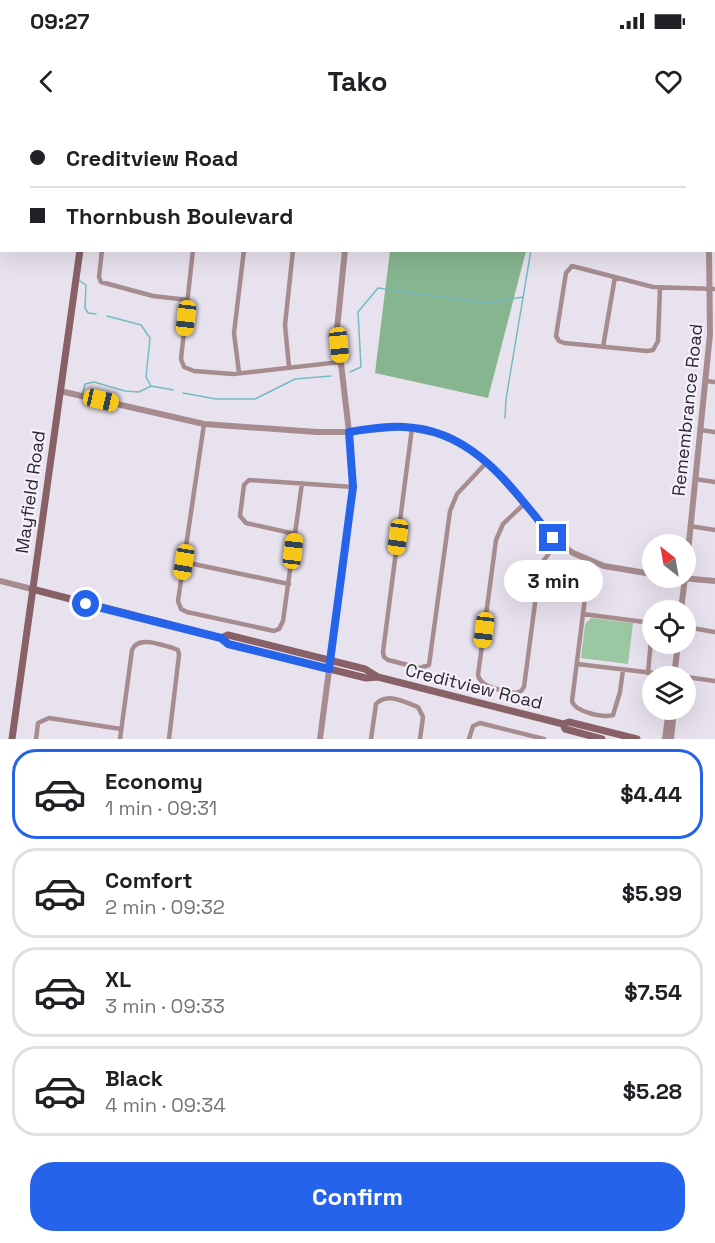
<!DOCTYPE html>
<meta charset="utf-8">
<style>
:root{--surface:#fff;--page:#f2f2f2;--text:#202124;--muted:#757577;--line:#e0e0e0;--accent:#2563eb}
body{margin:0;font-family:"Space Grotesk",sans-serif;background:var(--page);color:var(--text);height:100vh;display:flex;flex-direction:column;font-size:22px;white-space:nowrap}
*{box-sizing:border-box;margin:0}
p{font-size:20px;color:var(--muted)}
.icon{flex:none;width:33px;height:33px;fill:none;stroke:currentColor;stroke-width:2;stroke-linecap:round;stroke-linejoin:round}
.map{position:relative;height:619px;overflow:hidden}
.sheet{display:flex;flex-direction:column;background:var(--surface);flex:1}
.sheet>*{flex:none}
.top-card{position:absolute;left:0px;top:0px;width:716px;height:132px;box-shadow:0 6px 24px #0002;display:grid;align-content:center;height:132px;padding:0 30px;background:var(--surface)}
.needle{width:39px;rotate:329deg}
.tools{position:absolute;left:642px;top:414px;display:grid;gap:12px}
.tools a{display:grid;place-items:center;width:54px;height:54px;border-radius:50%;background:var(--surface);box-shadow:0 6px 24px #0002;font-size:30px}
.end{position:absolute;width:27px;height:27px;margin:-14px;border:8px solid #2563eb;background:#fff;box-shadow:0 0 0 3px #fff}
.from{border-radius:50%}
.bubble{position:absolute;height:42px;border-radius:21px;background:var(--surface);box-shadow:0 6px 24px #0002;font-size:20px;font-weight:700;line-height:42px;text-align:center}
.car{position:absolute;width:18px;height:36px;margin:-18px -9px;border-radius:8px;box-shadow:0 0 4px 2px #0007;background:linear-gradient(#f5c518 24%,#345 0 40%,#f5c518 0 76%,#345 0 86%,#f5c518 0)}
.top-card b{display:flex;align-items:center;gap:21px;height:57px;font-size:22px}
.top-card b+b{border-top:2px solid var(--line)}
.top-card i{width:15px;height:15px;background:var(--text)}
ul{padding:10px 0 0;list-style:none}
li{display:flex;align-items:center;gap:18px;height:90px;margin:0 12px 9px;padding:0 18px;border:3px solid var(--line);border-radius:24px}
li div{flex:1}
li b{display:block;font-size:22px}
li em{font-style:normal;font-weight:700}
li.current{border-color:var(--accent)}
li>.icon{width:54px;height:54px;stroke-width:1.5}
.action{display:flex;gap:12px;margin-top:auto;padding:12px 30px}
.action a{flex:1;height:69px;border-radius:24px;background:var(--accent);color:#fff;font-size:24px;font-weight:700;line-height:69px;text-align:center}
.status{display:flex;justify-content:space-between;align-items:center;height:42px;padding:0 30px;background:var(--surface);direction:ltr}
.status svg{height:16px;fill:currentColor}
header{display:flex;justify-content:space-between;align-items:center;height:78px;padding:0 30px;background:var(--surface);font-size:27px;font-weight:700}
.map>svg:first-child{display:block}
.green{fill:#9bc8a3}
.forest{fill:#87b58f}
.lines{fill:none;stroke-linecap:round;stroke-linejoin:round}
.stream{stroke:#74bbc4;stroke-width:1.5}
.minor{stroke:#a78c8f;stroke-width:4.5}
.tertiary{stroke:#a78c8f;stroke-width:6}
.secondary{stroke:#876166;stroke-width:7}
.route{stroke:#2563eb;stroke-width:8}
.labels{text-anchor:middle;dominant-baseline:central;stroke-width:4.5;stroke-linejoin:round;paint-order:stroke}
.street-label{font-size:18px;fill:#2c2a2e;stroke:#f5f0fb}
</style>
<div class="status"><b>09:27</b><svg viewBox="0 0 49 12"><path d="M0 12V9h3v3zM5 12V6h3v6zM10 12V3h3v9zM15 12V0h3v12zM26 1h20v11H26zM47 4h2v5h-2z"/></svg></div>
<header><svg class="icon" aria-label="back" viewBox="0 0 24 24"><path d="M15 5l-7 7 7 7"/></svg>Tako<svg class="icon" aria-label="heart" viewBox="0 0 24 24"><path d="M12 20l-8-8c-3-5 5-10 8-4 3-6 11-1 8 4z"/></svg></header>
<div class="map">
<svg width="715" height="619" viewBox="0 0 715 619">
<rect width="100%" height="100%" fill="#e8e2ee"/>
<path class="green" d="M591,498L633,503L628,544L581,538L585,504Z"/>
<path class="forest" d="M390,131H526L488,278L375,253Z"/>
<g class="lines">
<path class="stream" d="M590,2L592,0
M80,161L86,165L85,188L88,193L96,194
M107,196L141,205L150,218L146,257L151,266
M350,252L361,247L358,192L378,168L486,183L523,177
M83,273L85,264L94,262L125,271L139,272L151,266L173,270
M183,273L216,279H255L295,259L331,256
M505,298L506,279L531,130"/>
<path class="minor" d="M209,2V0
M410,2V0
M714,66H715
M102,130L99,157L101,162L153,176L188,180
M193,130L181,239L184,247L194,251L233,254L340,242
M660,168L658,221L653,230L647,231L564,223L559,221L556,216L566,153L572,146L653,167L715,169
M603,227L615,157
M289,247L285,205L293,130
M239,253L234,213L244,130
M706,261L715,262
M204,304L178,481L181,489L187,492L274,511L279,509L283,501L302,363
M412,308L383,532L384,537L388,540L420,548L429,545L450,391L457,374L487,342
M700,310L715,312
M695,359L715,362
M524,384L503,404L496,420L478,555C481,569 504,570 516,573L521,571L524,567L539,453L542,443L557,422
M690,406L715,410
M295,414L246,403L240,396L244,365L249,360L353,367
M184,442L289,464
M593,443L587,462L572,581C575,592 603,598 613,595L620,572L623,550
M583,494L652,503
M686,507L715,512
M577,544L679,556
M648,553L652,509
M686,557L715,561
M36,619L38,603L49,598L121,609
M120,619L132,530C138,515 161,525 173,528L178,530L179,535L169,619
M371,619L376,584C388,572 404,582 418,587L423,597L420,619
M469,619L473,606L480,603L544,619"/>
<path class="tertiary" d="M703,0V2
M359,2V0
M714,117H715
M60,271L204,304L317,312H349L403,307L440,314L450,317L464,325L494,349L557,422L573,433L604,446L652,454
M686,452L710,214L709,130
M682,458L715,461
M0,461L32,469
M681,490L685,458
M674,556L678,524
M320,619L353,367L349,312L337,209L345,130
M665,619L669,590
M671,619L674,590"/>
<path class="secondary" d="M101,2V0
M32,469L221,518L228,515L365,549L378,557
M221,518L228,524L366,558L378,557L563,604L569,602L637,619
M563,604L565,609L602,619
M12,619L80,130"/>
</g>
<g class="lines">
<path class="route" d="M86,484L221,518L228,524L329,549L353,367L349,312C367,309 386,306 404,307C475,310 512,369 553,418"/>
</g>
<g class="labels">
<g class="street-label">
<text transform="translate(687 290) rotate(-84)">Remembrance Road</text>
<text transform="translate(30 372) rotate(-82)">Mayfield Road</text>
<text transform="translate(474 566) rotate(14)">Creditview Road</text>
</g>
</g>
</svg>
<div class="tools">
<a><svg class="needle" viewBox="-14 -14 28 28"><path d="M0-13l5 13h-10z" fill="#e53935"/><path d="M0 13l5-13h-10z" fill="#757577"/></svg></a>
<a><svg class="icon" aria-label="locate" viewBox="0 0 24 24"><circle cx="12" cy="12" r="6"/><path d="M12 2v4M12 18v4M2 12h4M18 12h4"/></svg></a>
<a><svg class="icon" aria-label="layers" viewBox="0 0 24 24"><path d="M12 4l9 5-9 5-9-5zM3 14l9 5 9-5"/></svg></a>
</div>
<i class="end from" style="left:86px;top:484px"></i>
<i class="end" style="left:553px;top:418px"></i>
<div class="bubble" style="left:504px;top:440px;width:99px">3 min</div>
<i class="car" style="left:186px;top:198px;rotate:187deg"></i>
<i class="car" style="left:339px;top:225px;rotate:174deg"></i>
<i class="car" style="left:101px;top:280px;rotate:103deg"></i>
<i class="car" style="left:398px;top:417px;rotate:188deg"></i>
<i class="car" style="left:293px;top:431px;rotate:7deg"></i>
<i class="car" style="left:184px;top:442px;rotate:189deg"></i>
<i class="car" style="left:484px;top:510px;rotate:187deg"></i>
<div class="top-card">
<b><i class="from"></i>Creditview Road</b>
<b><i></i>Thornbush Boulevard</b>
</div>
</div>
<section class="sheet">
<ul>
<li class="current"><svg class="icon" aria-label="car" viewBox="0 0 24 24"><path d="M5 17H2v-5l4-1 3-4h7l3 4 3 1v5h-3M9 17h6M6 11h13"/><circle cx="7" cy="17" r="2"/><circle cx="17" cy="17" r="2"/></svg><div><b>Economy</b><p>1 min · 09:31</p></div><em>$4.44</em></li>
<li><svg class="icon" aria-label="car" viewBox="0 0 24 24"><path d="M5 17H2v-5l4-1 3-4h7l3 4 3 1v5h-3M9 17h6M6 11h13"/><circle cx="7" cy="17" r="2"/><circle cx="17" cy="17" r="2"/></svg><div><b>Comfort</b><p>2 min · 09:32</p></div><em>$5.99</em></li>
<li><svg class="icon" aria-label="car" viewBox="0 0 24 24"><path d="M5 17H2v-5l4-1 3-4h7l3 4 3 1v5h-3M9 17h6M6 11h13"/><circle cx="7" cy="17" r="2"/><circle cx="17" cy="17" r="2"/></svg><div><b>XL</b><p>3 min · 09:33</p></div><em>$7.54</em></li>
<li><svg class="icon" aria-label="car" viewBox="0 0 24 24"><path d="M5 17H2v-5l4-1 3-4h7l3 4 3 1v5h-3M9 17h6M6 11h13"/><circle cx="7" cy="17" r="2"/><circle cx="17" cy="17" r="2"/></svg><div><b>Black</b><p>4 min · 09:34</p></div><em>$5.28</em></li>
</ul>
<div class="action"><a>Confirm</a></div>
</section>
